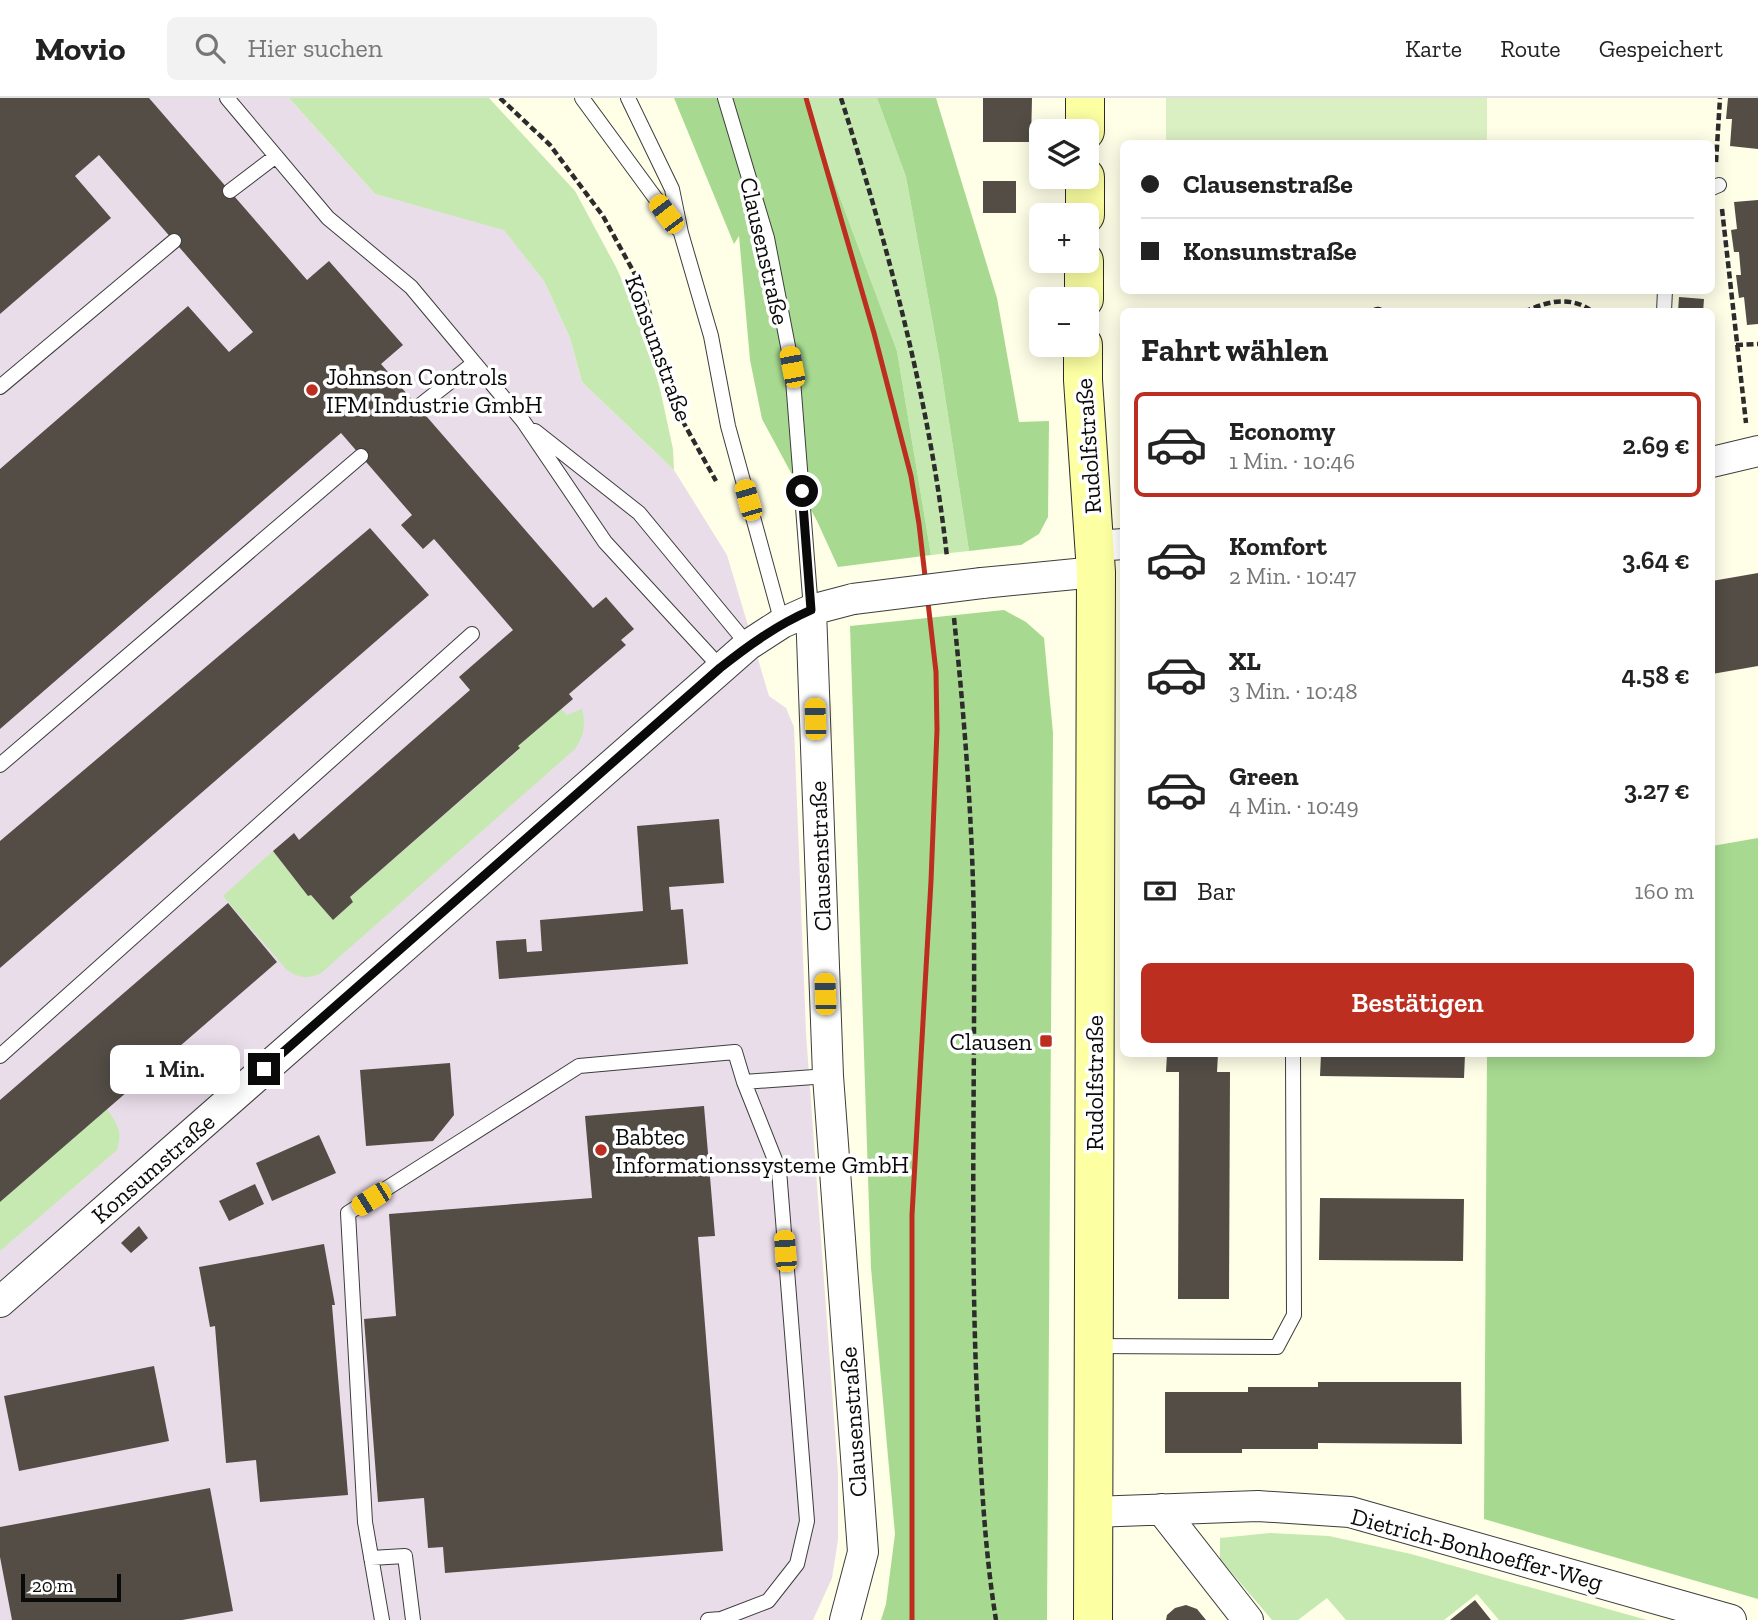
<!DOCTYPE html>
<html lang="de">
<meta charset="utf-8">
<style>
:root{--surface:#fff;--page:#f2f2f2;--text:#222;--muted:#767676;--line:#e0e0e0;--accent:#bc2e20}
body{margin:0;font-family:"Zilla Slab",serif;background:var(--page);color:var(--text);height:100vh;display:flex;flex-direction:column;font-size:26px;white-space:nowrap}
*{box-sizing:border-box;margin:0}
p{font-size:23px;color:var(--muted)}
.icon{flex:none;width:38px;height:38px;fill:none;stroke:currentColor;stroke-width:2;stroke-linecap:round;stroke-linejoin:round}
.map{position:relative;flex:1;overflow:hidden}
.side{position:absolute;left:1120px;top:210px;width:595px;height:749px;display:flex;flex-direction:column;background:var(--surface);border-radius:10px;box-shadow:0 4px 18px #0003}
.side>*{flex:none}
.guide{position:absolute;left:1120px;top:42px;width:595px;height:154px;border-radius:10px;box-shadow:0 4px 18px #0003;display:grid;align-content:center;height:154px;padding:0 21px;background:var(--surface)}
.buttons{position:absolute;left:1029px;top:21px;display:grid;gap:14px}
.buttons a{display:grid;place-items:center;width:70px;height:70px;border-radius:10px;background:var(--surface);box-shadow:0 4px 18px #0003;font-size:35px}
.scale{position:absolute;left:21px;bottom:18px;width:100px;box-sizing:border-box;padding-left:7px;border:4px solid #0a0a0a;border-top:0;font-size:19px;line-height:24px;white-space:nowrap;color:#0a0a0a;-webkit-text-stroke:5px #fff;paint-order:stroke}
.end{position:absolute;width:32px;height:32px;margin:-16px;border:9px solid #0a0a0a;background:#fff;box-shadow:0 0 0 4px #fff}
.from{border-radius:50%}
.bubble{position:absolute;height:49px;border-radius:10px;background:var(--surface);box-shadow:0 4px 18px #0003;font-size:23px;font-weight:600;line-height:49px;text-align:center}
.car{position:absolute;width:21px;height:42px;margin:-21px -10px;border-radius:9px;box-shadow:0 0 5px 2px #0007;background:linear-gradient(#f5c518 24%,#345 0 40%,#f5c518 0 76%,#345 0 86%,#f5c518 0)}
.guide b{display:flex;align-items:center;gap:24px;height:66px;font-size:26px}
.guide b+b{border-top:2px solid var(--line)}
.guide i{width:18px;height:18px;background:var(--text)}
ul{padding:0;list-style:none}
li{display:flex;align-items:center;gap:21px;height:105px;margin:0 14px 10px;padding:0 7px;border:4px solid transparent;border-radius:10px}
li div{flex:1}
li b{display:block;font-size:26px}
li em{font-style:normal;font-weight:600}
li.selected{border-color:var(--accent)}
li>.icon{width:63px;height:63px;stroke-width:1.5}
h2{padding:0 21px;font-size:32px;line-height:84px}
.pay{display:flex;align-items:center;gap:18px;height:77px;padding:0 21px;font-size:26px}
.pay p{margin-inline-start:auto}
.action{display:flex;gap:14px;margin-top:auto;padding:14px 21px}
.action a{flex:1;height:80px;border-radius:10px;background:var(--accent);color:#fff;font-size:28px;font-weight:600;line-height:80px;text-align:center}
header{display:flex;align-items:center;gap:42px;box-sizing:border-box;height:98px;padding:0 35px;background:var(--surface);border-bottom:2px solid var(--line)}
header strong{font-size:33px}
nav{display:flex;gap:38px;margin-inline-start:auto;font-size:24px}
.search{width:490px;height:63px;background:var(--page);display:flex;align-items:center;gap:18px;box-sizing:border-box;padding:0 24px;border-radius:10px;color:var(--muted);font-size:26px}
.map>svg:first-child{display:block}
.industrial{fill:#eaddea}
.green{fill:#c6e9b1}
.forest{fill:#a7da90}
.pitch{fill:#daf0c3}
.building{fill:#534d46}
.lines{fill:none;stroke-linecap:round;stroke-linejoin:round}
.lane-casing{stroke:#3d3d3d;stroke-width:16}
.street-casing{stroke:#3d3d3d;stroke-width:32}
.secondary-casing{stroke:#2c2c2c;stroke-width:40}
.path{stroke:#2c2c2c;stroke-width:4.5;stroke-dasharray:7 3.5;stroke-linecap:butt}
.lane{stroke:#fff;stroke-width:14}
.street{stroke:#fff;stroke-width:30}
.secondary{stroke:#fcffa2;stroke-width:38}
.rail{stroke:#bc2e20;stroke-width:5}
.street-bridge-casing{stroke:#3d3d3d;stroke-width:32;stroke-linecap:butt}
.street-bridge{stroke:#fff;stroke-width:30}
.route{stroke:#0a0a0a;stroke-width:9}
.poi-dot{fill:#bc2e20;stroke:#fff;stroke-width:2.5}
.labels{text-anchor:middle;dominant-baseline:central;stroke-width:7;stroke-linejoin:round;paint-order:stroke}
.street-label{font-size:24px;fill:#0a0a0a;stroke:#fff}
.poi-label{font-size:24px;fill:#0a0a0a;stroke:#fff;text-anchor:start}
</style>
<header>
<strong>Movio</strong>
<div class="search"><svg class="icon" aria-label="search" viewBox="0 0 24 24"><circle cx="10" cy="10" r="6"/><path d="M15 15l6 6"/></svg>Hier suchen</div>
<nav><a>Karte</a><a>Route</a><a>Gespeichert</a></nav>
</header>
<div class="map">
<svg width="1758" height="1522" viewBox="0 0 1758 1522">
<rect width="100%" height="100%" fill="#fffee7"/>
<path class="industrial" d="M0,0H289L375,96L504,131L544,183L570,240L582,284L674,372L727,457L769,598L786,610L794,629L806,935L838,1375V1442L832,1480L813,1522H0Z"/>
<path class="green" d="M289,0H489L575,93L616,169L639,219L660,291L673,351L674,372L582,284L570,240L544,183L504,132L375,96Z
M803,0H877L906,79L939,259L969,453L931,457L897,253Z
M561,611L567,617L582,611C586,627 584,637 575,651L320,876C306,881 299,880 287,872L223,798L273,753L308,798L311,797L333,822L353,804L350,799L520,651L518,648Z
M107,1011C117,1025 123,1034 117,1052L0,1153V1104Z
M1270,1435L1329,1438L1411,1456L1647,1522H1499L1477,1496L1444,1522H1346L1327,1500L1298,1522H1272L1220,1461V1440Z"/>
<path class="forest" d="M674,0H803L897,253L931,457L838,469L817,423L762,321L750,262L739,138L734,146Z
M877,0H936L997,200L1019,324L1049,323L1048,419L1039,436L1021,447L969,453L939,259L906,79Z
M1004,512L1026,524L1044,540L1053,635L1047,1522H881L886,1506L895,1436L871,1170L850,528Z
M1758,740V1501L1484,1421L1487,956H1712V748Z"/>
<path class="pitch" d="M1166,0H1487V45H1166Z"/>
<path class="building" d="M0,0H149L307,182L329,163L403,247L381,266L593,510L606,499L634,531L621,542L626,547L569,596L573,601L518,648L520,650L350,799L353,804L333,822L311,797L308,798L273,753L294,735L299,742L470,592L459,579L513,532L434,441L423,451L401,427L412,417L341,335L0,631V371L188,208L229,254L253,234L99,57L75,78L111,120L0,216Z
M983,0H1032L1031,44H983Z
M1728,0H1758V51L1730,48L1732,21H1726Z
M983,83H1016V115H983Z
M1758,102V226L1747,227L1744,199L1739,200L1736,177H1741L1739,154H1734L1731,132L1737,131L1734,104Z
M1679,199L1704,201L1703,214H1678Z
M370,430L429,497L0,870V743Z
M1758,475V568L1712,576V483Z
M719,721L724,785L669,789L671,812L683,811L688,866L499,881L496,843L526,841L527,854L542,853L540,822L643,813L637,728Z
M228,805L277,864L0,1104V1002Z
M1167,956H1218L1217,974H1230L1229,1201H1178L1179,974H1166Z
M1321,956H1465L1464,980L1320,978Z
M450,965L454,1017L433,1043L366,1048L360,972Z
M704,1008L715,1138L698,1139L723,1453L445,1475L443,1449L428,1450L424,1400L378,1404L364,1221L396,1218L389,1116L592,1100L585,1018Z
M319,1037L336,1075L272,1103L256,1065Z
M255,1086L264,1106L229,1123L219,1103Z
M1320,1100L1464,1101L1463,1163L1319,1162Z
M139,1128L148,1140L131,1155L121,1145Z
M324,1146L335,1207H332L348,1397L260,1404L256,1362L226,1365L215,1228L210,1229L199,1169Z
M154,1268L169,1343L19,1373L4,1298Z
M1318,1284H1461L1462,1346L1318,1345V1351H1242V1355H1165V1294H1248V1289H1318Z
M210,1390L233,1513L182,1522H12L0,1459V1429Z
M1475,1502L1491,1522H1450Z
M1186,1507L1197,1511L1206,1522H1166L1167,1517L1175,1510Z"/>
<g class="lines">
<defs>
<path id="lane" d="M227,0L328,120L411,189L523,323L605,444L721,570
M582,0L678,131
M628,0L672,91L681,135L711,238L728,328L782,525
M725,0L767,140L792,269L811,512
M1712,90L1719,87
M230,93L276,58
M1664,214L1665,192
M0,289L174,143
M418,309L474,265
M535,333L639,415L748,547
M0,667L361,358
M0,958L472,536
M1094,1248L1277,1249L1294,1217L1293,956
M371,1460L405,1458L413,1522
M382,1522L365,1424L348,1115L579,968L735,954L744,984L828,978
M708,1522L721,1521L768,1503L797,1466L807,1423L779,1072L744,984"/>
<path id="street" d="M1712,364L1758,353
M1095,448L1124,446
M982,485L1096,474
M811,512L828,978L863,1454L845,1522
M0,1204L748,547L782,525L811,512L853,501
M1161,1411L1248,1522
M1092,1414L1258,1408L1350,1414L1731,1522"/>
<path id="secondary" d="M1085,33V0
M1085,117V79
M1084,201V163
M1083,247V282L1096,474L1093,1522"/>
</defs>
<use href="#lane" class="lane-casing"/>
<use href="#street" class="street-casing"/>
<use href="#secondary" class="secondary-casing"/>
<path class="path" d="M500,0L550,47L603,118L643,191L677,313L716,383
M841,0C888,149 930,304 947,459
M1716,64L1720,0
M1722,111L1746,325
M1364,214L1378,211L1392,214
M1524,214C1548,203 1571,197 1593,214
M1736,247L1758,246
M954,520C965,625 973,730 974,836C975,1009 969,1181 980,1354C983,1410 987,1467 996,1522"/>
<use href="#lane" class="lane"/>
<use href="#street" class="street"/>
<use href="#secondary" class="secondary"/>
<path class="rail" d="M806,0L874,235L911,378L919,426L936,574L937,632L931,783L912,1117V1522"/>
<defs>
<path id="street-bridge" d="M853,501L982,485"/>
</defs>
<use href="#street-bridge" class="street-bridge-casing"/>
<use href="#street-bridge" class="street-bridge"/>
</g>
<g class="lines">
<path class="route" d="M264,971L720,570C749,547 777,527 811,512L802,393"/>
</g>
<g class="poi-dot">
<circle cx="312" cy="292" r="7"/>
<rect x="1039" y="936" width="14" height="14" rx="3.5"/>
<circle cx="601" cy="1052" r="7"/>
</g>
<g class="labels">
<g class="street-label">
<text transform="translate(765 153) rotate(77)">Clausenstraße</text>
<text transform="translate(659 250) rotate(70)">Konsumstraße</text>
<text transform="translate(1088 348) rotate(-94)">Rudolfstraße</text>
<text transform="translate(820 758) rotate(-92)">Clausenstraße</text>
<text transform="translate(1094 985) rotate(-90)">Rudolfstraße</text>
<text transform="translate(153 1070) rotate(-41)">Konsumstraße</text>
<text transform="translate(853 1324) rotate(-94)">Clausenstraße</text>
<text transform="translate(1477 1451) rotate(15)">Dietrich-Bonhoeffer-Weg</text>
</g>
<g class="poi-label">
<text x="326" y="278">Johnson Controls<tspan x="326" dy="28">IFM Industrie GmbH</tspan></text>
<text x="1032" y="943" text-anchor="end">Clausen</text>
<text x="615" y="1038">Babtec<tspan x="615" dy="28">Informationssysteme GmbH</tspan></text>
</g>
</g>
</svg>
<div class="buttons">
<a><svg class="icon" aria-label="layers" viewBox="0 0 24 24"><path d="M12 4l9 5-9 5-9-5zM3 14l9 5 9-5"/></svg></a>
<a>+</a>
<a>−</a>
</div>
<div class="scale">20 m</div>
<i class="end from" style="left:802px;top:393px"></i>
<i class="end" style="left:264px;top:971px"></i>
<div class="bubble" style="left:110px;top:947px;width:130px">1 Min.</div>
<i class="car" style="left:666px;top:116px;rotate:323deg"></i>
<i class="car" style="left:792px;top:269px;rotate:349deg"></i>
<i class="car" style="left:748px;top:402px;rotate:344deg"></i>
<i class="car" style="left:815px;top:621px;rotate:358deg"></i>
<i class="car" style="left:825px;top:896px;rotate:358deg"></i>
<i class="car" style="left:371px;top:1101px;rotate:238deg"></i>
<i class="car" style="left:785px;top:1153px;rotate:356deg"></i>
<div class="guide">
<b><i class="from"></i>Clausenstraße</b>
<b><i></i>Konsumstraße</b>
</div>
<section class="side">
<h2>Fahrt wählen</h2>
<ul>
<li class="selected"><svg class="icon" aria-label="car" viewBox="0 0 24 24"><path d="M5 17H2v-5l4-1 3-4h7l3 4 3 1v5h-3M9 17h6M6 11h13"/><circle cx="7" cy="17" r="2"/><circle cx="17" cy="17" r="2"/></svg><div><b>Economy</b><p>1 Min. · 10:46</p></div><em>2.69 €</em></li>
<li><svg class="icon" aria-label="car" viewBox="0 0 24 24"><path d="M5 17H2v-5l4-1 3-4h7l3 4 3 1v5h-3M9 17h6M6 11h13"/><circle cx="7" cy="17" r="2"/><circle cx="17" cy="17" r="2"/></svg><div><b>Komfort</b><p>2 Min. · 10:47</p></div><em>3.64 €</em></li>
<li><svg class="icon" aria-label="car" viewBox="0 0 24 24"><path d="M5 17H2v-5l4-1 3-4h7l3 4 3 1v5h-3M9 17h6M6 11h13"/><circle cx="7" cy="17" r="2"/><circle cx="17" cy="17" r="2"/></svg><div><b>XL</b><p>3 Min. · 10:48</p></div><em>4.58 €</em></li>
<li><svg class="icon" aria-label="car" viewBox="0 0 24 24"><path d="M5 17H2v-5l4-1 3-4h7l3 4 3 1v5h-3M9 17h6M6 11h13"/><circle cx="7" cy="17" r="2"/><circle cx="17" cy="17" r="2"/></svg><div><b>Green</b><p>4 Min. · 10:49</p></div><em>3.27 €</em></li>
</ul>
<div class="pay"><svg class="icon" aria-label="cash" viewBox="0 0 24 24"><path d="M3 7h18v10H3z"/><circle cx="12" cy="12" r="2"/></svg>Bar<p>160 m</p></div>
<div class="action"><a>Bestätigen</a></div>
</section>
</div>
